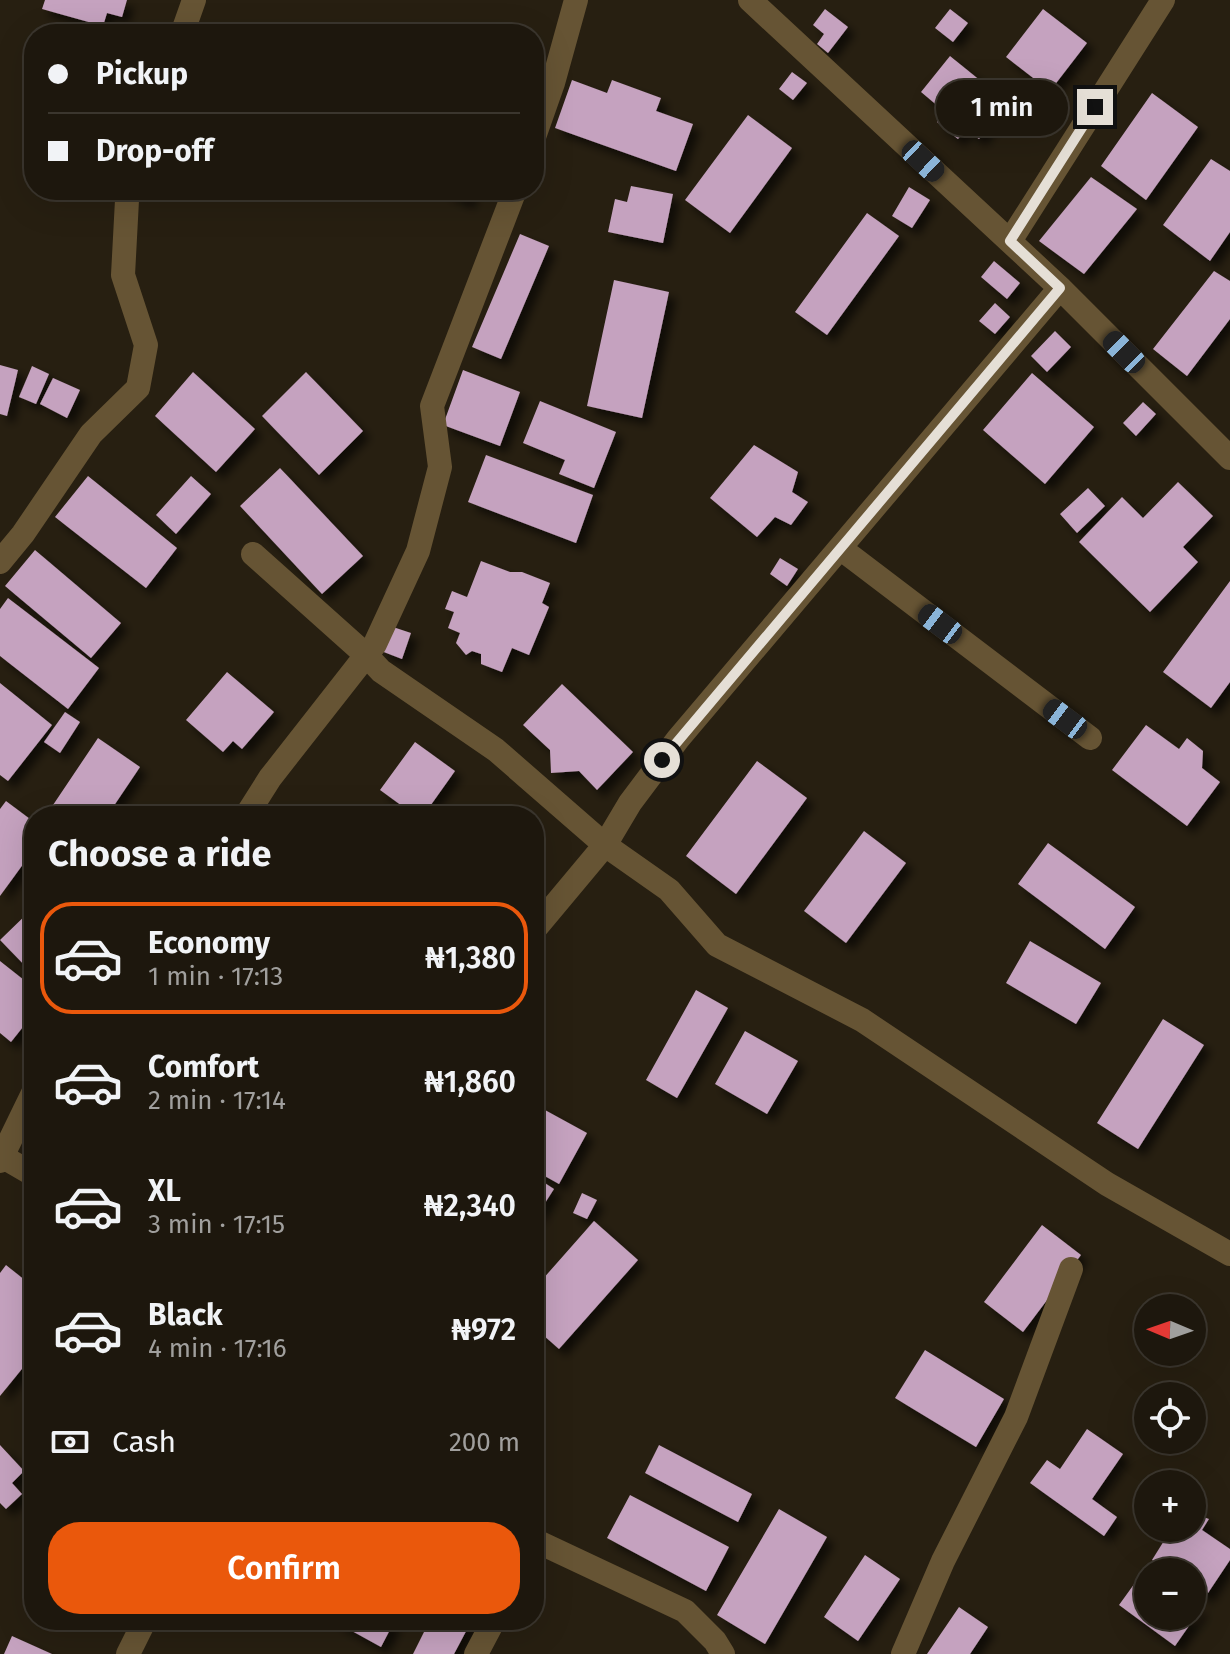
<!DOCTYPE html>
<meta charset="utf-8">
<style>
:root{--surface:#1d170d;--page:#2a241b;--text:#f1f3f6;--muted:#a09f9d;--line:#3b362e;--accent:#ea580c}
body{margin:0;font-family:"Fira Sans",sans-serif;background:var(--page);color:var(--text);height:100vh;display:flex;flex-direction:column;font-size:30px;white-space:nowrap}
*{box-sizing:border-box;margin:0}
p{font-size:26px;color:var(--muted)}
.icon{flex:none;width:44px;height:44px;fill:none;stroke:currentColor;stroke-width:2;stroke-linecap:round;stroke-linejoin:round}
.map{position:relative;flex:1;overflow:hidden}
.side{position:absolute;left:24px;top:806px;width:520px;height:824px;display:flex;flex-direction:column;background:var(--surface);border-radius:32px;box-shadow:0 8px 32px #0002,0 0 0 2px var(--line)}
.side>*{flex:none}
.top-card{position:absolute;left:24px;top:24px;width:520px;height:176px;border-radius:32px;box-shadow:0 8px 32px #0002,0 0 0 2px var(--line);display:grid;align-content:center;height:176px;padding:0 24px;background:var(--surface)}
.needle{width:52px;rotate:272deg}
.controls{position:absolute;left:1134px;top:1294px;display:grid;gap:16px}
.controls a{display:grid;place-items:center;width:72px;height:72px;border-radius:50%;background:var(--surface);box-shadow:0 8px 32px #0002,0 0 0 2px var(--line);font-size:40px}
.end{position:absolute;width:36px;height:36px;margin:-18px;border:10px solid #e5dfd6;background:#111;box-shadow:0 0 0 4px #111}
.from{border-radius:50%}
.bubble{position:absolute;height:56px;border-radius:28px;background:var(--surface);box-shadow:0 8px 32px #0002,0 0 0 2px var(--line);font-size:26px;font-weight:600;line-height:56px;text-align:center}
.car{position:absolute;width:24px;height:48px;margin:-24px -12px;border-radius:10px;box-shadow:0 0 6px 2px #0007;background:linear-gradient(#222 24%,#8ab4d8 0 40%,#222 0 76%,#8ab4d8 0 86%,#222 0)}
.top-card b{display:flex;align-items:center;gap:28px;height:76px;font-size:30px}
.top-card b+b{border-top:2px solid var(--line)}
.top-card i{width:20px;height:20px;background:var(--text)}
ul{padding:0;list-style:none}
li{display:flex;align-items:center;gap:24px;height:112px;margin:0 16px 12px;padding:0 8px;border:4px solid transparent;border-radius:32px}
li div{flex:1}
li b{display:block;font-size:30px}
li em{font-style:normal;font-weight:600}
li.on{border-color:var(--accent)}
li>.icon{width:72px;height:72px;stroke-width:1.5}
h2{padding:0 24px;font-size:36px;line-height:96px}
.pay{display:flex;align-items:center;gap:20px;height:88px;padding:0 24px;font-size:30px}
.pay p{margin-inline-start:auto}
.cta{display:flex;gap:16px;margin-top:auto;padding:16px 24px}
.cta a{flex:1;height:92px;border-radius:32px;background:var(--accent);color:#fff;font-size:32px;font-weight:600;line-height:92px;text-align:center}
.map>svg:first-child{display:block}
.building{fill:#c5a2bf;filter:url(#shadow)}
.lines{fill:none;stroke-linecap:round;stroke-linejoin:round}
.minor{stroke:#665434;stroke-width:24}
.route{stroke:#e5dfd6;stroke-width:10}
</style>
<div class="map">
<svg width="1230" height="1654" viewBox="0 0 1230 1654">
<defs>
<filter id="shadow"><feDropShadow dx="7" dy="7" stdDeviation="4" flood-color="#0009"/></filter>
</defs>
<rect width="100%" height="100%" fill="#271f11"/>
<path class="building" d="M45,0H127L122,17L107,13L103,26L42,9Z
M825,9L848,27L828,53L817,44L824,34L813,25Z
M950,9L968,23L953,42L935,28Z
M1043,9L1087,43L1050,91L1006,57Z
M950,56L1008,103L979,139L966,129L958,139L937,122L945,112L921,92Z
M792,72L807,83L793,100L779,89Z
M572,80L607,93L612,80L661,98L656,111L693,124L676,171L555,128Z
M1152,93L1198,127L1146,200L1101,166Z
M748,115L792,148L730,233L685,200Z
M1211,159L1230,171V232L1210,261L1163,225Z
M1091,177L1137,209L1084,274L1039,241Z
M631,186L673,194L663,243L608,232L615,199L627,202Z
M909,187L930,200L912,228L892,216Z
M440,190H472L467,202Z
M867,213L899,236L827,335L795,312Z
M520,234L549,246L501,359L472,347Z
M994,261L1020,283L1007,299L981,277Z
M1214,271L1230,281V319L1187,376L1153,349Z
M614,280L669,292L642,418L587,406Z
M995,303L1010,317L995,334L979,321Z
M1055,331L1071,347L1047,372L1031,356Z
M0,365L18,370L7,416L0,414Z
M32,366L49,374L36,404L19,397Z
M463,370L520,392L500,446L443,425Z
M193,372L255,429L216,472L155,416Z
M306,372L363,431L319,475L262,416Z
M1032,373L1094,427L1045,484L983,430Z
M53,378L80,390L67,418L40,404Z
M540,401L616,432L594,488L559,474L565,460L523,443Z
M1143,402L1156,414L1136,436L1123,423Z
M754,445L798,472L792,492L808,502L791,525L775,517L757,537L710,498Z
M486,455L593,495L576,543L468,502Z
M280,468L363,556L322,594L240,506Z
M88,476L177,548L146,588L55,517Z
M191,476L211,494L176,534L156,515Z
M1178,482L1213,516L1183,547L1198,562L1150,612L1079,542L1122,497L1143,518Z
M1088,488L1105,506L1077,533L1060,514Z
M35,550L121,623L91,658L5,586Z
M780,558L798,569L787,586L770,574Z
M481,561L510,572H522L550,583L542,603L549,607L529,655L512,648L502,672L481,664V654L472,651L466,655L456,643L460,633L448,628L454,612L445,609L452,591L467,597Z
M1230,581V682L1211,708L1163,672Z
M8,598L99,668L68,709L0,656V609Z
M390,626L411,633L402,659L381,651Z
M227,672L274,712L242,749L233,741L223,752L186,720Z
M0,683L52,725L8,781L0,775Z
M562,684L633,752L597,790L579,771L551,773L550,750L523,725Z
M65,712L80,722L60,753L44,742Z
M1146,725L1179,749L1187,738L1203,751L1202,768L1220,782L1187,826L1112,770Z
M98,738L140,767L107,816H63L51,808Z
M415,742L455,771L423,816H416L380,790Z
M757,761L807,798L736,894L686,856Z
M6,801L34,822V860L29,856L0,896V809Z
M864,831L906,863L846,943L804,911Z
M1048,843L1135,907L1105,949L1018,884Z
M34,907V975L0,940Z
M1030,941L1101,983L1076,1024L1006,983Z
M0,961L34,988V1013L11,1042L0,1033Z
M696,990L728,1008L677,1098L646,1080Z
M1163,1019L1204,1045L1138,1149L1097,1123Z
M745,1031L798,1061L767,1114L715,1084Z
M534,1104L587,1133L559,1184L534,1170Z
M534,1176L554,1189L534,1220Z
M582,1193L597,1200L587,1219L573,1213Z
M594,1221L638,1260L559,1349L534,1327V1289Z
M1042,1225L1081,1255L1023,1332L984,1302Z
M6,1265L26,1281L34,1271V1354L0,1396V1273Z
M925,1350L1004,1399L976,1447L895,1398Z
M1087,1429L1123,1454L1092,1499L1117,1517L1104,1536L1030,1483L1047,1460L1060,1469Z
M0,1445L24,1471L12,1483L22,1494L6,1509L0,1503Z
M659,1445L752,1494L738,1522L645,1473Z
M630,1495L729,1547L706,1591L607,1538Z
M779,1509L827,1537L765,1644L717,1615Z
M1192,1513L1209,1519L1202,1530L1230,1549V1560L1206,1596L1192,1586V1572H1170L1152,1560L1172,1528H1192Z
M865,1555L900,1579L858,1641L824,1617Z
M1145,1569L1148,1572V1616H1192V1604L1200,1610L1175,1646L1119,1605Z
M959,1607L988,1627L970,1654H927Z
M332,1620H395L381,1647Z
M430,1620H472L454,1654H413Z
M12,1636L52,1654H4Z"/>
<g class="lines">
<path class="minor" d="M750,0L1060,288L1230,458
M182,34L194,0
M534,137L553,83L576,0
M1010,241L1163,0
M840,548L1090,738
M253,554L366,655L381,671L496,750L605,845L669,890L717,945L862,1020L1107,1184L1230,1254
M0,562L23,534L91,434L138,388L146,345L123,275L127,200L130,190
M246,816L270,778L375,644L418,551L440,467L432,406L515,190
M534,930L605,845L630,803L678,739L1060,288
M0,1155L34,1175
M0,1161L34,1091
M534,1540L685,1611L715,1641L723,1654
M128,1654L145,1620
M476,1654L494,1620
M903,1654L943,1561L1016,1417L1071,1269"/>
</g>
<g class="lines">
<path class="route" d="M662,760L1060,288L1010,241L1095,107"/>
</g>
</svg>
<div class="controls">
<a><svg class="needle" viewBox="-14 -14 28 28"><path d="M0-13l5 13h-10z" fill="#e53935"/><path d="M0 13l5-13h-10z" fill="#a09f9d"/></svg></a>
<a><svg class="icon" aria-label="locate" viewBox="0 0 24 24"><circle cx="12" cy="12" r="6"/><path d="M12 2v4M12 18v4M2 12h4M18 12h4"/></svg></a>
<a>+</a>
<a>−</a>
</div>
<i class="end from" style="left:662px;top:760px"></i>
<i class="end" style="left:1095px;top:107px"></i>
<div class="bubble" style="left:936px;top:80px;width:132px">1 min</div>
<i class="car" style="left:923px;top:161px;rotate:133deg"></i>
<i class="car" style="left:1124px;top:352px;rotate:315deg"></i>
<i class="car" style="left:940px;top:624px;rotate:307deg"></i>
<i class="car" style="left:1065px;top:719px;rotate:307deg"></i>
<div class="top-card">
<b><i class="from"></i>Pickup</b>
<b><i></i>Drop-off</b>
</div>
<section class="side">
<h2>Choose a ride</h2>
<ul>
<li class="on"><svg class="icon" aria-label="car" viewBox="0 0 24 24"><path d="M5 17H2v-5l4-1 3-4h7l3 4 3 1v5h-3M9 17h6M6 11h13"/><circle cx="7" cy="17" r="2"/><circle cx="17" cy="17" r="2"/></svg><div><b>Economy</b><p>1 min · 17:13</p></div><em>₦1,380</em></li>
<li><svg class="icon" aria-label="car" viewBox="0 0 24 24"><path d="M5 17H2v-5l4-1 3-4h7l3 4 3 1v5h-3M9 17h6M6 11h13"/><circle cx="7" cy="17" r="2"/><circle cx="17" cy="17" r="2"/></svg><div><b>Comfort</b><p>2 min · 17:14</p></div><em>₦1,860</em></li>
<li><svg class="icon" aria-label="car" viewBox="0 0 24 24"><path d="M5 17H2v-5l4-1 3-4h7l3 4 3 1v5h-3M9 17h6M6 11h13"/><circle cx="7" cy="17" r="2"/><circle cx="17" cy="17" r="2"/></svg><div><b>XL</b><p>3 min · 17:15</p></div><em>₦2,340</em></li>
<li><svg class="icon" aria-label="car" viewBox="0 0 24 24"><path d="M5 17H2v-5l4-1 3-4h7l3 4 3 1v5h-3M9 17h6M6 11h13"/><circle cx="7" cy="17" r="2"/><circle cx="17" cy="17" r="2"/></svg><div><b>Black</b><p>4 min · 17:16</p></div><em>₦972</em></li>
</ul>
<div class="pay"><svg class="icon" aria-label="cash" viewBox="0 0 24 24"><path d="M3 7h18v10H3z"/><circle cx="12" cy="12" r="2"/></svg>Cash<p>200 m</p></div>
<div class="cta"><a>Confirm</a></div>
</section>
</div>
